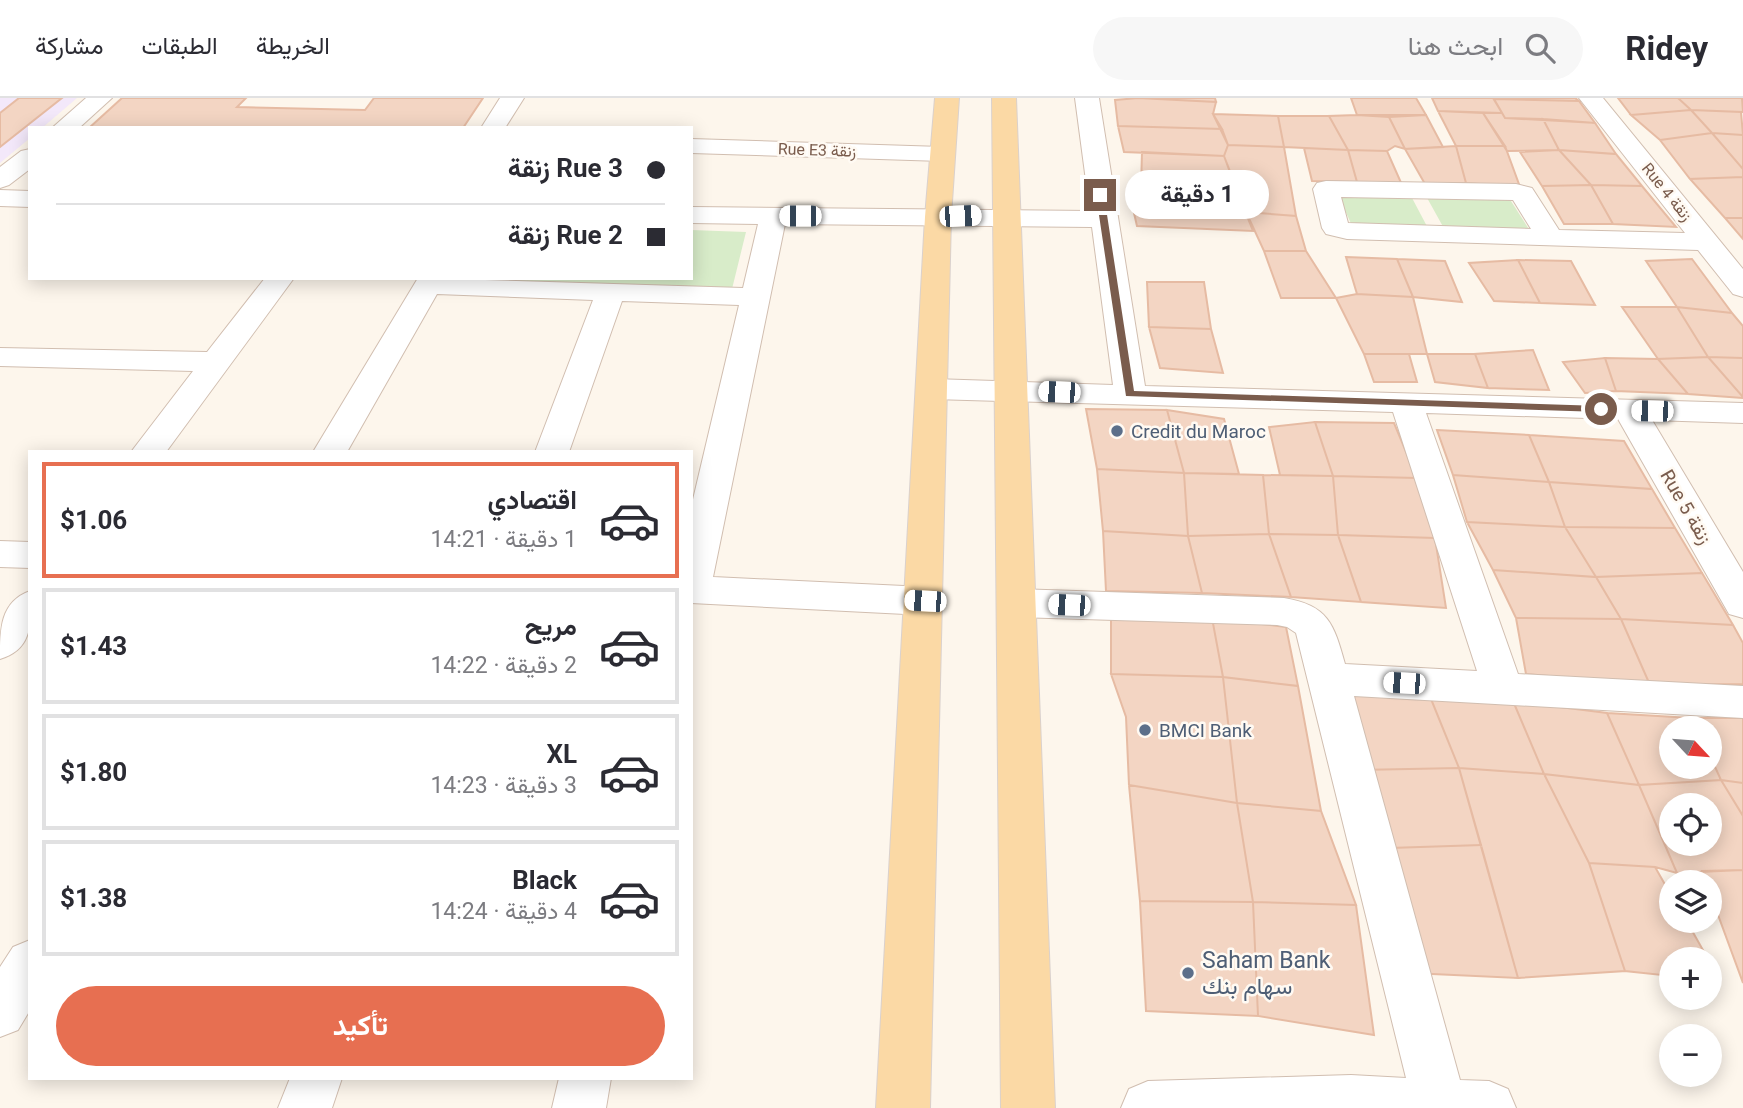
<!DOCTYPE html>
<html lang="ar">
<meta charset="utf-8">
<style>
:root{--surface:#fff;--page:#f7f7f7;--text:#2b2b33;--muted:#7c7c81;--line:#e1e1e2;--accent:#e76f51}
body{margin:0;font-family:Roboto,Vazirmatn,sans-serif;background:var(--page);color:var(--text);direction:rtl;height:100vh;display:flex;flex-direction:column;font-size:26px;white-space:nowrap}
*{box-sizing:border-box;margin:0}
p{font-size:23px;color:var(--muted)}
.icon{flex:none;width:38px;height:38px;fill:none;stroke:currentColor;stroke-width:2;stroke-linecap:round;stroke-linejoin:round}
.map{position:relative;flex:1;overflow:hidden;direction:ltr}
.drawer{position:absolute;left:28px;top:352px;width:665px;height:630px;display:flex;flex-direction:column;background:var(--surface);border-radius:0px;box-shadow:0 4px 18px #0003;direction:rtl}
.drawer>*{flex:none}
.hud{position:absolute;left:28px;top:28px;width:665px;height:154px;border-radius:0px;box-shadow:0 4px 18px #0003;direction:rtl;display:grid;align-content:center;height:154px;padding:0 28px;background:var(--surface)}
.needle{width:46px;rotate:116deg}
.controls{position:absolute;left:1659px;top:618px;display:grid;gap:14px}
.controls a{display:grid;place-items:center;width:63px;height:63px;border-radius:50%;background:var(--surface);box-shadow:0 4px 18px #0003;font-size:35px}
.end{position:absolute;width:32px;height:32px;margin:-16px;border:9px solid #7a5c4d;background:#fff;box-shadow:0 0 0 4px #fff}
.from{border-radius:50%}
.bubble{position:absolute;height:49px;border-radius:24px;background:var(--surface);box-shadow:0 4px 18px #0003;font-size:23px;font-weight:700;line-height:49px;text-align:center;direction:rtl}
.car{position:absolute;width:21px;height:42px;margin:-21px -10px;border-radius:9px;box-shadow:0 0 5px 2px #0007;background:linear-gradient(#fff 24%,#345 0 40%,#fff 0 76%,#345 0 86%,#fff 0)}
.hud b{display:flex;align-items:center;gap:24px;height:66px;font-size:26px}
.hud b+b{border-top:2px solid var(--line)}
.hud i{width:18px;height:18px;background:var(--text)}
ul{padding:12px 0 0;list-style:none}
li{display:flex;align-items:center;gap:21px;height:116px;margin:0 14px 10px;padding:0 14px;border:4px solid var(--line);border-radius:0px}
li div{flex:1}
li b{display:block;font-size:26px}
li em{font-style:normal;font-weight:700}
li.selected{border-color:var(--accent)}
li>.icon{width:63px;height:63px;stroke-width:1.5}
.action{display:flex;gap:14px;margin-top:auto;padding:14px 28px}
.action a{flex:1;height:80px;border-radius:42px;background:var(--accent);color:#fff;font-size:28px;font-weight:700;line-height:80px;text-align:center}
header{display:flex;align-items:center;gap:42px;box-sizing:border-box;height:98px;padding:0 35px;background:var(--surface);border-bottom:2px solid var(--line)}
header strong{font-size:33px}
nav{display:flex;gap:38px;margin-inline-start:auto;font-size:24px}
.search{width:490px;height:63px;background:var(--page);display:flex;align-items:center;gap:18px;box-sizing:border-box;padding:0 24px;border-radius:38px;color:var(--muted);font-size:26px}
.map>svg:first-child{display:block}
.education{fill:#f3e8fa}
.green{fill:#d8ecc9}
.building{fill:#f3d5c3;stroke:#e6bba3;stroke-width:2;fill-rule:evenodd}
.lines{fill:none;stroke-linecap:round;stroke-linejoin:round}
.minor-casing{stroke:#d1beb0;stroke-width:2}
.major-casing{stroke:#dad1cd;stroke-width:2}
.minor{fill:#fff;fill-rule:evenodd}
.major{fill:#fbd9a5;fill-rule:evenodd}
.route{fill:#7a5c4d}
.service-dot{fill:#5c6f8a;stroke:#fffaf3;stroke-width:2.5}
.labels{text-anchor:middle;dominant-baseline:central;stroke-width:5;stroke-linejoin:round;paint-order:stroke}
.far-street-label{font-size:16px;fill:#7a5c4d;stroke:#fffaf3}
.service-label{font-size:19px;fill:#4e5e75;stroke:#fffaf3;text-anchor:start}
.street-label{font-size:19px;fill:#7a5c4d;stroke:#fffaf3}
.near-service-label{font-size:23px;fill:#4e5e75;stroke:#fffaf3;text-anchor:start}
</style>
<header>
<strong>Ridey</strong>
<div class="search"><svg class="icon" aria-label="search" viewBox="0 0 24 24"><circle cx="10" cy="10" r="6"/><path d="M15 15l6 6"/></svg>ابحث هنا</div>
<nav><a>الخريطة</a><a>الطبقات</a><a>مشاركة</a></nav>
</header>
<div class="map">
<svg width="1743" height="1010" viewBox="0 0 1743 1010">
<rect width="100%" height="100%" fill="#fdf6ec"/>
<path class="education" d="M0,0H77L42,30H30V40L0,65Z"/>
<path class="green" d="M1338,97L1411,98L1430,134L1354,132Z
M1426,98L1509,100L1532,136L1446,134Z
M691,132L746,134L732,191L467,183L468,180H691Z"/>
<path class="building" d="M19,0H62L0,49V15Z
M122,0H246L237,9L365,12L374,0H483L463,30H89Z
M1138,0L1216,4L1213,16L1222,31L1118,28L1115,2Z
M1138,0H1215L1216,4Z
M1351,0H1416L1426,17H1357Z
M1432,0H1493L1502,15L1438,13Z
M1493,0H1575L1579,3L1494,1Z
M1618,0H1678L1691,12L1631,17Z
M1678,0H1742L1743,14L1691,12Z
M1494,1L1579,3L1595,25L1505,20Z
M1691,12L1741,14L1743,37L1712,35Z
M1691,12L1712,35L1660,42L1631,17Z
M1438,13L1483,15L1505,48H1456Z
M1483,15H1502L1505,20L1543,21L1559,52L1507,53Z
M1213,16L1278,18L1284,49L1228,47Z
M1357,17L1389,19L1405,51L1395,48L1387,53L1348,52L1329,18Z
M1426,17L1443,49L1405,51L1389,19Z
M1278,18H1329L1348,52L1284,49Z
M1543,21L1595,25L1616,56L1559,52Z
M1118,28L1222,31L1228,47L1224,58L1124,54Z
M1712,35L1743,37V71Z
M1712,35L1743,71V79L1690,81L1660,42Z
M1228,47L1284,49L1296,118L1246,114L1224,58Z
M1456,48H1505L1520,89L1466,85Z
M1456,48L1466,85L1425,86L1405,51Z
M1304,50L1348,52L1357,84L1312,83Z
M1348,52L1387,53L1402,87L1357,84Z
M1559,52L1616,56L1642,88L1591,87Z
M1559,52L1591,87L1542,88L1520,54Z
M1142,54L1224,58L1237,93L1141,90Z
M1743,79V120H1725L1690,81Z
M1591,87L1642,88L1676,129L1613,126Z
M1591,87L1613,126H1564L1542,88Z
M1128,89L1237,93L1253,133L1137,128Z
M1246,114L1296,118L1306,153H1264Z
M1725,120H1743V141Z
M1264,153H1306L1336,200H1281Z
M1346,159L1397,161L1413,199L1357,196Z
M1397,161L1445,163L1462,204L1413,199Z
M1692,161L1732,215L1677,209L1646,163Z
M1518,162L1571,163L1595,207L1540,205Z
M1518,162L1540,205L1494,203L1469,165Z
M1147,184H1204L1211,231L1149,229Z
M1357,196L1413,199L1427,256H1364L1336,200Z
M1622,209H1677L1708,259L1658,261Z
M1677,209L1732,215L1743,228V260L1708,259Z
M1149,229L1211,231L1223,275L1160,270Z
M1533,252L1549,292L1488,290L1475,256Z
M1364,256H1409L1417,284H1374Z
M1427,256H1475L1488,290L1435,284Z
M1708,259L1743,260V299Z
M1708,259L1743,299V300L1688,296L1658,261Z
M1605,260L1658,261L1688,296L1616,293Z
M1605,260L1616,293L1585,295L1563,264Z
M1086,311L1167,312L1184,375L1097,371Z
M1167,312L1224,321L1239,376L1184,375Z
M1315,324L1333,378L1280,377L1269,329Z
M1315,324L1394,325L1417,380L1333,378Z
M1437,332L1529,337L1549,384L1453,377Z
M1529,337L1624,343L1652,391L1549,384Z
M1097,371L1184,375L1188,438L1103,433Z
M1184,375L1263,377L1269,436L1188,438Z
M1263,377L1333,378L1338,437L1269,436Z
M1453,377L1549,384L1565,429L1467,424Z
M1333,378L1417,380L1435,440L1338,437Z
M1549,384L1652,391L1675,430L1565,429Z
M1467,424L1565,429L1596,479L1493,472Z
M1565,429L1675,430L1702,475L1596,479Z
M1103,433L1188,438L1202,495L1106,493Z
M1269,436L1338,437L1361,504L1291,499Z
M1269,436L1291,499L1202,495L1188,438Z
M1338,437L1435,440L1446,510L1361,504Z
M1493,472L1596,479L1621,521L1516,520Z
M1702,475L1733,527L1621,521L1596,479Z
M1111,513L1212,520L1223,579L1111,576Z
M1212,520L1286,529L1298,588L1223,579Z
M1516,520L1621,521L1650,587L1526,576Z
M1621,521L1733,527L1743,545V586L1650,587Z
M1111,576L1223,579L1237,705L1129,687L1126,619Z
M1223,579L1298,588L1321,713L1237,705Z
M1343,594L1431,601L1459,670L1359,672Z
M1431,601L1513,603L1544,676L1459,670Z
M1513,603L1607,615L1639,687L1544,676Z
M1607,615L1691,620L1696,630H1671V668H1710V658L1721,682L1639,687Z
M1691,620H1743V685L1721,682L1710,658V630H1696Z
M1459,670L1481,747L1390,750L1359,672Z
M1459,670L1544,676L1589,765L1625,873L1518,880Z
M1544,676L1639,687L1677,775L1655,769L1589,765Z
M1721,682L1743,685V718Z
M1721,682L1743,718V772L1677,775L1639,687ZM1671,707H1710V746H1671Z
M1129,687L1237,705L1253,804L1140,803Z
M1237,705L1321,713L1356,807L1253,804Z
M1481,747L1518,880L1411,875L1390,750Z
M1589,765L1655,769L1671,797V822H1686L1708,861H1671V878L1625,873Z
M1743,772V885L1710,795V784H1706L1702,773Z
M1140,803L1253,804L1258,918L1146,913Z
M1253,804L1356,807L1374,937L1258,918Z"/>
<g class="lines">
<defs>
<path id="minor" d="M86,0H112L79,30H52Z
M500,0H524L505,30H481Z
M1075,0H1099L1145,288L1743,305V325L1652,322L1743,474V520L1729,516L1618,321L1426,315L1518,576L1743,588V620L1354,598L1460,982L1489,983L1508,991L1516,1010H1121L1129,991L1148,983L1351,977L1406,980L1296,535L1287,529L1277,527L1016,519L1002,515L997,505L1002,495L1016,491L1284,500C1328,507 1334,526 1345,566L1477,573L1393,314L933,301L922,298L917,291L922,284L933,281L1113,287L1092,129L785,126L713,479L925,489L939,493L944,503L939,513L925,517L691,505V410L739,207L622,203L569,354H535L593,202L437,196L347,354H313L418,180L743,190L758,126L691,125V109L1090,113Z
M1579,0H1603L1743,171V199L1733,196L1698,152L1347,141L1326,136L1322,130L1313,91L1317,85L1326,83L1516,86L1532,90L1559,132L1685,135ZM1341,99L1513,102L1531,131L1348,125Z
M691,41L942,49L951,51L954,56L951,61L942,63L691,55Z
M30,51V71L9,87L0,90V69L21,53Z
M0,92L30,93V109L0,108Z
M265,180H294L166,354H131L193,273L0,268V250L207,254Z
M0,443L30,444V470L0,469Z
M30,493C30,523 35,550 0,561C0,531 0,504 30,493Z
M30,842V912L18,932L0,939V869L13,849Z
M290,980H342L332,1010H278Z
M559,980H611L606,1010H552Z"/>
<path id="major" d="M935,0H959L951,119L930,1010H876L925,119Z
M992,0H1016L1055,1010H1001Z"/>
</defs>
<use href="#minor" class="minor-casing"/>
<use href="#major" class="major-casing"/>
<use href="#minor" class="minor"/>
<use href="#major" class="major"/>
</g>
<path class="route" d="M1100,94L1104,97L1134,293L1601,308L1606,311L1601,314L1126,298L1096,97Z"/>
<g class="service-dot">
<circle cx="1117" cy="333" r="7"/>
<circle cx="1145" cy="632" r="7"/>
<circle cx="1188" cy="875" r="7"/>
</g>
<g class="labels">
<g class="far-street-label">
<text transform="translate(817 52) rotate(2)">Rue E3 زنقة</text>
<text transform="translate(1667 94) rotate(51)">Rue 4 زنقة</text>
</g>
<g class="service-label">
<text x="1131" y="333">Credit du Maroc</text>
<text x="1159" y="632">BMCI Bank</text>
</g>
<g class="street-label">
<text transform="translate(1686 409) rotate(60)">Rue 5 زنقة</text>
</g>
<g class="near-service-label">
<text x="1202" y="862">Saham Bank<tspan x="1202" dy="26">سهام بنك</tspan></text>
</g>
</g>
</svg>
<div class="controls">
<a><svg class="needle" viewBox="-14 -14 28 28"><path d="M0-13l5 13h-10z" fill="#e53935"/><path d="M0 13l5-13h-10z" fill="#7c7c81"/></svg></a>
<a><svg class="icon" aria-label="locate" viewBox="0 0 24 24"><circle cx="12" cy="12" r="6"/><path d="M12 2v4M12 18v4M2 12h4M18 12h4"/></svg></a>
<a><svg class="icon" aria-label="layers" viewBox="0 0 24 24"><path d="M12 4l9 5-9 5-9-5zM3 14l9 5 9-5"/></svg></a>
<a>+</a>
<a>−</a>
</div>
<i class="end from" style="left:1601px;top:311px"></i>
<i class="end" style="left:1100px;top:97px"></i>
<div class="bubble" style="left:1125px;top:72px;width:144px">1 دقيقة</div>
<i class="car" style="left:800px;top:118px;rotate:270deg"></i>
<i class="car" style="left:960px;top:118px;rotate:88deg"></i>
<i class="car" style="left:1059px;top:294px;rotate:272deg"></i>
<i class="car" style="left:1652px;top:313px;rotate:271deg"></i>
<i class="car" style="left:925px;top:503px;rotate:273deg"></i>
<i class="car" style="left:1069px;top:507px;rotate:272deg"></i>
<i class="car" style="left:1404px;top:585px;rotate:273deg"></i>
<div class="hud">
<b><i class="from"></i>Rue 3 زنقة</b>
<b><i></i>Rue 2 زنقة</b>
</div>
<section class="drawer">
<ul>
<li class="selected"><svg class="icon" aria-label="car" viewBox="0 0 24 24"><path d="M5 17H2v-5l4-1 3-4h7l3 4 3 1v5h-3M9 17h6M6 11h13"/><circle cx="7" cy="17" r="2"/><circle cx="17" cy="17" r="2"/></svg><div><b>اقتصادي</b><p>1 دقيقة · 14:21</p></div><em>$1.06</em></li>
<li><svg class="icon" aria-label="car" viewBox="0 0 24 24"><path d="M5 17H2v-5l4-1 3-4h7l3 4 3 1v5h-3M9 17h6M6 11h13"/><circle cx="7" cy="17" r="2"/><circle cx="17" cy="17" r="2"/></svg><div><b>مريح</b><p>2 دقيقة · 14:22</p></div><em>$1.43</em></li>
<li><svg class="icon" aria-label="car" viewBox="0 0 24 24"><path d="M5 17H2v-5l4-1 3-4h7l3 4 3 1v5h-3M9 17h6M6 11h13"/><circle cx="7" cy="17" r="2"/><circle cx="17" cy="17" r="2"/></svg><div><b>XL</b><p>3 دقيقة · 14:23</p></div><em>$1.80</em></li>
<li><svg class="icon" aria-label="car" viewBox="0 0 24 24"><path d="M5 17H2v-5l4-1 3-4h7l3 4 3 1v5h-3M9 17h6M6 11h13"/><circle cx="7" cy="17" r="2"/><circle cx="17" cy="17" r="2"/></svg><div><b>Black</b><p>4 دقيقة · 14:24</p></div><em>$1.38</em></li>
</ul>
<div class="action"><a>تأكيد</a></div>
</section>
</div>
